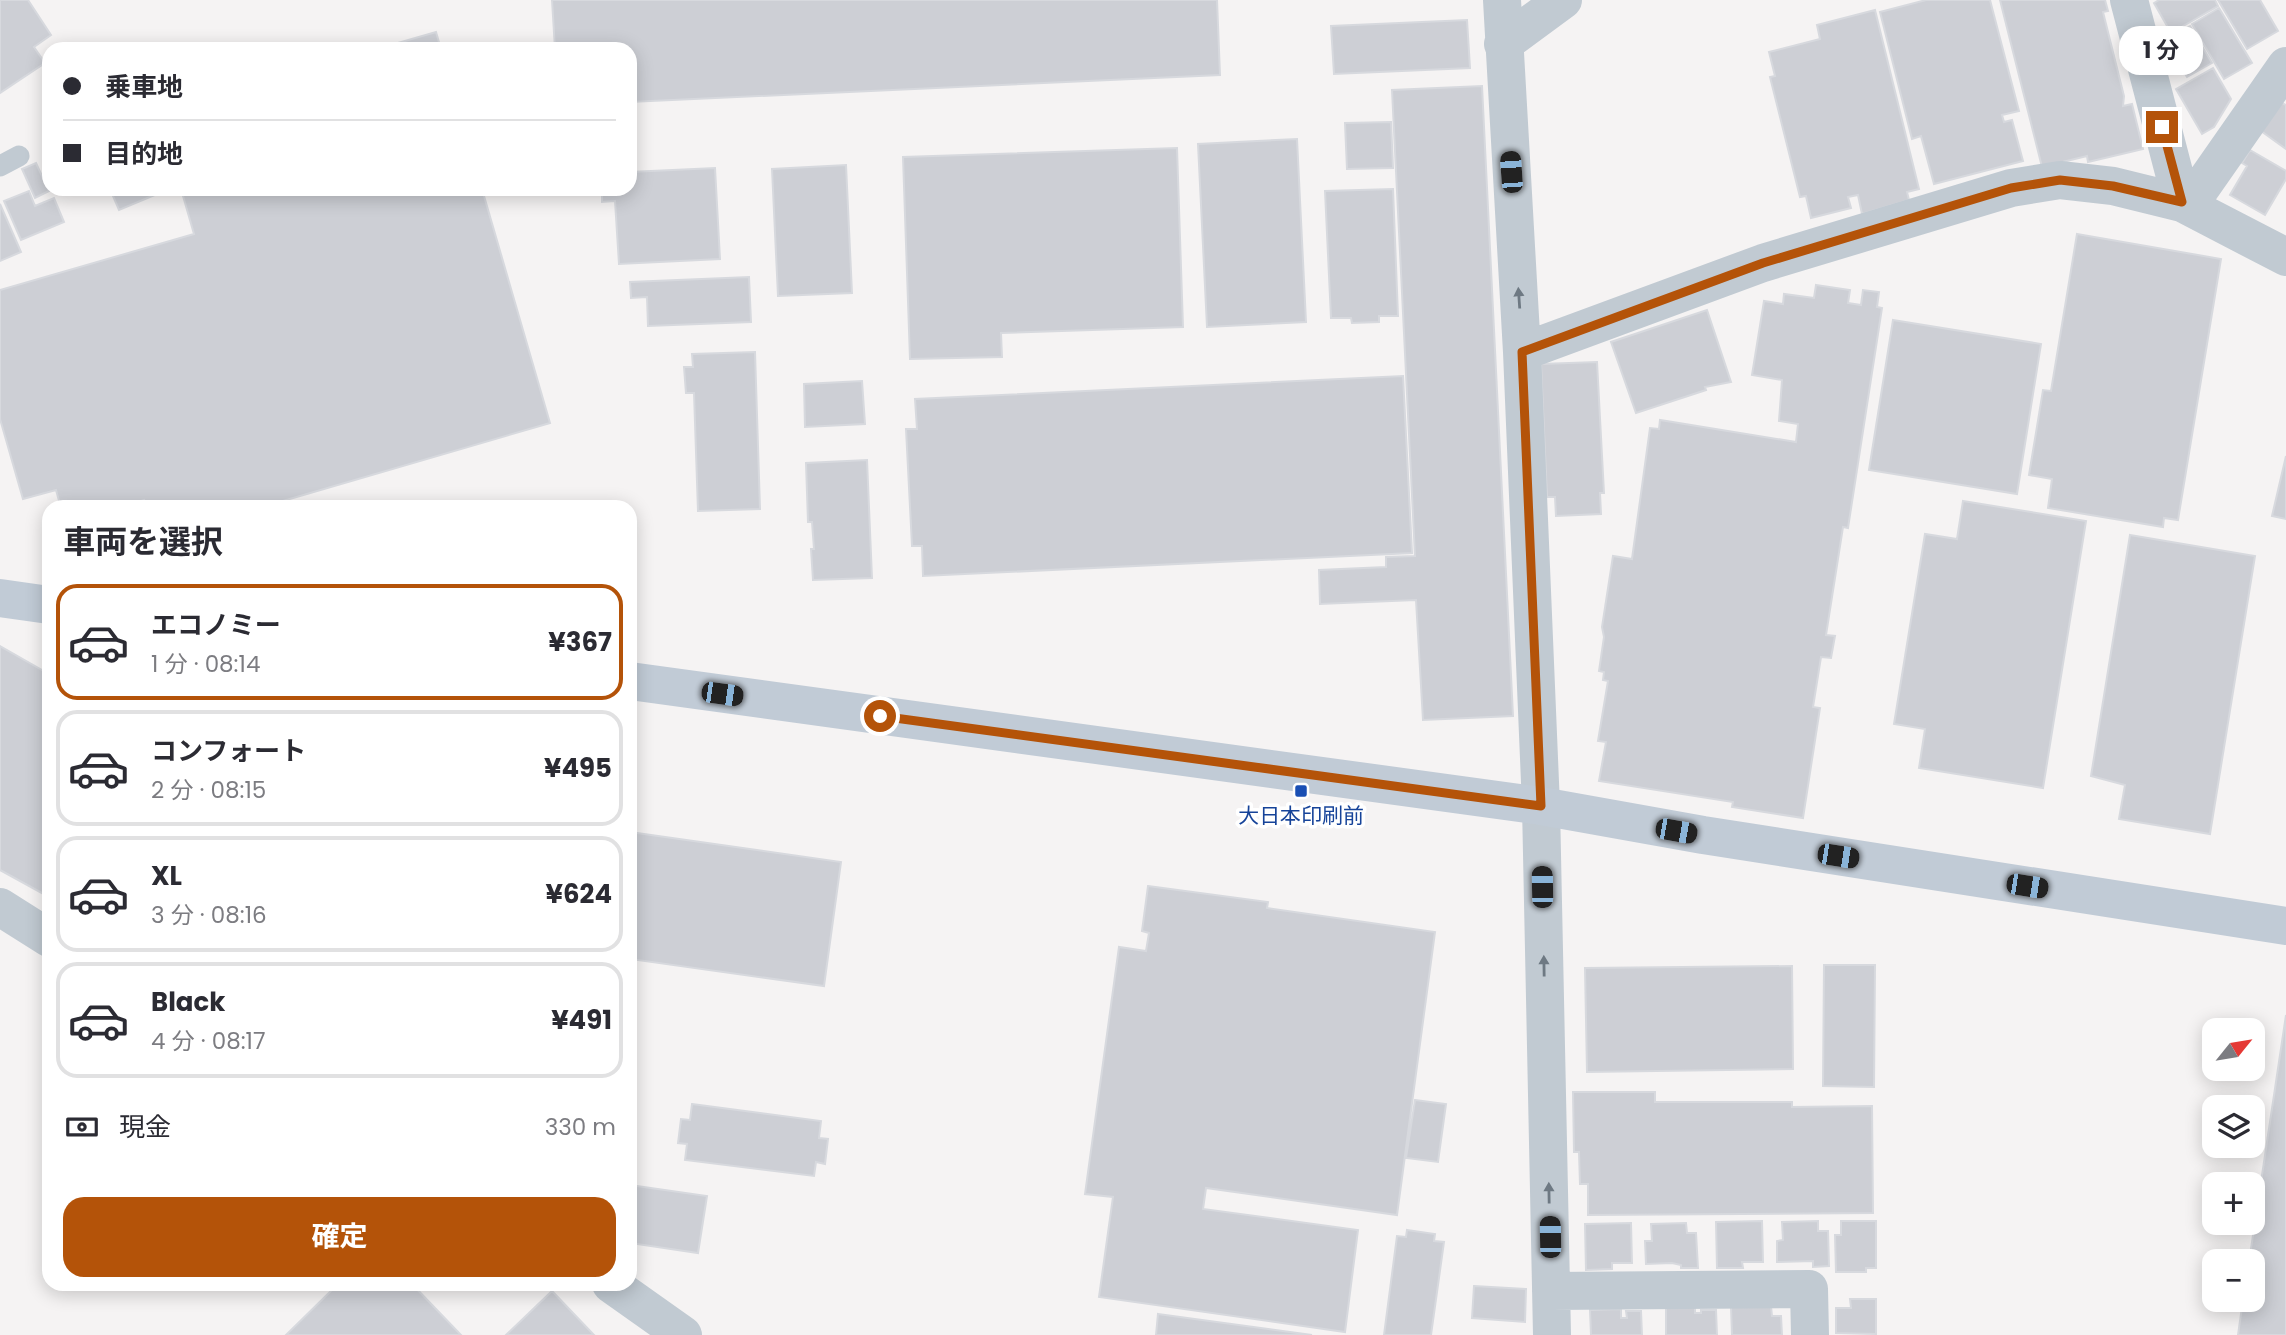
<!DOCTYPE html>
<html lang="ja">
<meta charset="utf-8">
<style>
:root{--surface:#fff;--page:#f2f2f3;--text:#2b2b33;--muted:#7c7c81;--line:#e1e1e2;--accent:#b45309}
body{margin:0;font-family:Poppins,"Noto Sans JP",sans-serif;background:var(--page);color:var(--text);height:100vh;display:flex;flex-direction:column;font-size:26px;white-space:nowrap}
*{box-sizing:border-box;margin:0}
p{font-size:23px;color:var(--muted)}
.icon{flex:none;width:38px;height:38px;fill:none;stroke:currentColor;stroke-width:2;stroke-linecap:round;stroke-linejoin:round}
.map{position:relative;flex:1;overflow:hidden}
.details{position:absolute;left:42px;top:500px;width:595px;height:791px;display:flex;flex-direction:column;background:var(--surface);border-radius:21px;box-shadow:0 4px 18px #0003}
.details>*{flex:none}
.banner{position:absolute;left:42px;top:42px;width:595px;height:154px;border-radius:21px;box-shadow:0 4px 18px #0003;display:grid;align-content:center;height:154px;padding:0 21px;background:var(--surface)}
.needle{width:46px;rotate:60deg}
.fabs{position:absolute;left:2202px;top:1018px;display:grid;gap:14px}
.fabs a{display:grid;place-items:center;width:63px;height:63px;border-radius:14px;background:var(--surface);box-shadow:0 4px 18px #0003;font-size:35px}
.end{position:absolute;width:32px;height:32px;margin:-16px;border:9px solid #b45309;background:#fff;box-shadow:0 0 0 4px #fff}
.from{border-radius:50%}
.bubble{position:absolute;height:49px;border-radius:21px;background:var(--surface);box-shadow:0 4px 18px #0003;font-size:23px;font-weight:700;line-height:49px;text-align:center}
.car{position:absolute;width:21px;height:42px;margin:-21px -10px;border-radius:9px;box-shadow:0 0 5px 2px #0007;background:linear-gradient(#222 24%,#8ab4d8 0 40%,#222 0 76%,#8ab4d8 0 86%,#222 0)}
.banner b{display:flex;align-items:center;gap:24px;height:66px;font-size:26px}
.banner b+b{border-top:2px solid var(--line)}
.banner i{width:18px;height:18px;background:var(--text)}
ul{padding:0;list-style:none}
li{display:flex;align-items:center;gap:21px;height:116px;margin:0 14px 10px;padding:0 7px;border:4px solid var(--line);border-radius:21px}
li div{flex:1}
li b{display:block;font-size:26px}
li em{font-style:normal;font-weight:700}
li.selected{border-color:var(--accent)}
li>.icon{width:63px;height:63px;stroke-width:1.5}
h2{padding:0 21px;font-size:32px;line-height:84px}
.pay{display:flex;align-items:center;gap:18px;height:77px;padding:0 21px;font-size:26px}
.pay p{margin-inline-start:auto}
.cta{display:flex;gap:14px;margin-top:auto;padding:14px 21px}
.cta a{flex:1;height:80px;border-radius:21px;background:var(--accent);color:#fff;font-size:28px;font-weight:700;line-height:80px;text-align:center}
.map>svg:first-child{display:block}
.building{fill:#cdcfd5;stroke:#d7d9de;stroke-width:2}
.lines{fill:none;stroke-linecap:round;stroke-linejoin:round}
.lane{stroke:#c1cad2;stroke-width:21}
.street{stroke:#c1cad2;stroke-width:38}
.secondary{stroke:#c1cbd6;stroke-width:38}
.oneway{fill:#6e7983}
.route{stroke:#b45309;stroke-width:9}
.transit-dot{fill:#1a4fb4;stroke:#fff;stroke-width:2.5}
.labels{text-anchor:middle;dominant-baseline:central;stroke-width:7;stroke-linejoin:round;paint-order:stroke}
.transit-label{font-size:21px;fill:#164399;stroke:#fff}
</style>
<div class="map">
<svg width="2286" height="1335" viewBox="0 0 2286 1335">
<rect width="100%" height="100%" fill="#f5f3f3"/>
<path class="building" d="M0,0H28L51,35L34,47L45,63L0,93Z
M552,0H1217L1220,75L630,102V49H555Z
M1926,0H1990L2019,111L2002,115L2004,122L2012,120L2023,161L1934,184L1921,136L1912,139L1880,12Z
M2000,0H2105L2108,11L2103,12L2124,96L2123,106L2132,104L2143,149L2088,162L2087,156L2042,167Z
M2159,0H2215L2218,6L2171,33L2154,3Z
M2218,0H2260L2278,31L2247,49Z
M2219,8L2252,63L2224,79L2192,24Z
M1875,10L1919,189L1907,192L1909,200L1862,214L1858,195L1848,197L1851,208L1811,218L1806,196L1800,197L1770,77L1775,76L1769,52L1820,39L1817,25Z
M1467,20L1470,68L1334,74L1331,26Z
M2190,26L2212,63L2187,77L2165,40Z
M436,32L441,49H377Z
M2213,68L2231,99L2214,127L2202,134L2176,89Z
M1482,86L1513,716L1423,720L1416,600L1320,604L1319,570L1386,567V557L1415,556L1392,90Z
M2280,102L2286,105V149L2261,131Z
M1391,122L1393,168L1347,169L1345,123Z
M1297,139L1306,322L1207,327L1198,144Z
M1177,148L1183,327L1001,333L1002,357L910,359L903,157Z
M2250,150L2286,171V179L2265,215L2230,195L2247,166L2242,163Z
M36,163L49,191L35,198L22,169Z
M846,165L852,293L778,296L772,169Z
M715,168L720,259L619,264L615,201L602,202V189H630V172Z
M110,189H169L119,210Z
M181,189H482L550,423L259,508H146L144,500L120,508H61L56,490L23,499L0,419V290L194,234Z
M1393,189L1398,316H1379V322L1352,323L1351,318H1331L1325,191Z
M29,191L35,206L54,198L64,222L21,240L4,201Z
M0,204L21,252L0,261Z
M2077,234L2221,259L2178,520L2164,518L2163,527L2048,508L2052,479L2029,475L2043,390L2051,391Z
M749,277L751,322L648,326L647,297L631,298L630,282Z
M1816,285L1850,290L1848,303L1861,305L1863,290L1879,292L1877,307L1882,308L1848,528L1843,527L1826,635L1835,636L1831,658L1821,657L1813,707L1820,708L1803,818L1732,807L1733,802L1599,781L1606,742L1598,741L1608,681L1603,680L1604,672L1599,671L1604,637L1602,627L1613,556L1632,559L1650,428L1659,429L1660,420L1796,442L1798,424L1779,421L1782,380L1752,375L1764,301L1783,304L1784,294L1814,298Z
M1707,310L1731,382L1705,387L1706,390L1636,413L1611,342Z
M1893,320L2041,344L2017,494L1869,470Z
M755,352L760,509L698,511L694,393H686L684,367H693L692,354Z
M1597,362L1604,493H1600L1601,514L1556,516L1555,497H1547L1541,364Z
M1403,376L1412,553L923,576L922,546H912L906,429H917L915,399Z
M862,381L865,424L805,427L804,384Z
M2286,456V519L2272,516Z
M867,460L872,578L813,580L811,549H814L812,522H808L806,463Z
M1963,501L2086,521L2043,788L1919,768L1925,729L1894,724L1925,534L1957,539Z
M2130,535L2255,556L2210,834L2119,819L2125,785L2091,776Z
M0,646L49,674V897L0,870Z
M630,832L841,862L824,986L630,959Z
M1148,886L1268,902L1267,908L1435,932L1397,1215L1206,1188L1203,1209L1358,1230L1345,1332L1099,1297L1113,1197L1085,1194L1119,947L1146,951L1149,933L1142,931Z
M1824,965H1875L1874,1087L1823,1086Z
M1792,966L1793,1069L1587,1072L1585,968Z
M2286,1015V1335H2238L2243,1300H2252V1262H2249Z
M1573,1092H1655V1102H1792V1107L1872,1106L1873,1213L1588,1215V1184H1580L1579,1152H1574Z
M1415,1100L1446,1104L1438,1162L1406,1158Z
M692,1104L821,1121L819,1138L828,1139L825,1164L816,1162L814,1176L685,1160L687,1144L678,1143L681,1119L690,1120Z
M630,1185L707,1196L698,1253L630,1243Z
M1762,1221L1763,1262H1742L1743,1268H1717L1716,1222Z
M1818,1221V1231H1828L1829,1266L1813,1267V1261L1777,1262V1241L1783,1240L1782,1222Z
M1841,1221H1876V1268H1866V1272H1836L1835,1235H1841Z
M1631,1223L1632,1263H1612V1269L1586,1270L1585,1224Z
M1686,1223L1687,1233H1696L1698,1268H1681V1265L1672,1263L1646,1264L1645,1241H1652L1651,1224Z
M1407,1230L1435,1234L1434,1241L1444,1242L1431,1335H1384L1397,1236L1406,1237Z
M338,1284H412L461,1335H286Z
M1474,1286L1526,1289L1525,1322L1472,1318Z
M552,1291L594,1335H506Z
M1850,1299H1876V1334L1836,1333V1308H1851Z
M1771,1306L1772,1316H1781L1782,1335H1732L1731,1307Z
M1666,1307H1695V1313H1701V1310H1716L1717,1335H1666Z
M1621,1309V1318H1627L1626,1311H1641L1642,1335H1591L1590,1310Z
M1158,1314L1312,1335H1156Z"/>
<g class="lines">
<path class="lane" d="M0,166L19,156"/>
<path class="street" d="M1502,0L1522,352L1541,806L1552,1335
M2129,0L2182,203
M1503,44L1563,0
M2189,205L2286,66
M1522,352L1763,263L2011,188L2060,180L2113,186L2182,203L2286,257
M0,907L49,938
M611,1284L683,1335
M1551,1291L1809,1289L1810,1335"/>
<path class="secondary" d="M0,598L49,605
M630,681L1541,806L1703,835L2286,926"/>
</g>
<defs><path id="oneway-solid" d="M-6-.8H1V-3.2L6.5 0L1 3.2V.8H-6Z" transform="scale(1.75)"/></defs>
<g class="oneway">
<use href="#oneway-solid" transform="translate(1519 298) rotate(-94)"/>
<use href="#oneway-solid" transform="translate(1544 966) rotate(-91)"/>
<use href="#oneway-solid" transform="translate(1549 1193) rotate(-91)"/>
</g>
<g class="lines">
<path class="route" d="M880,716L1541,806L1522,352L1763,263L2011,188L2060,180L2113,186L2182,202L2162,127"/>
</g>
<rect class="transit-dot" x="1294" y="784" width="14" height="14" rx="3.5"/>
<g class="labels">
<g class="transit-label">
<text x="1301" y="815">大日本印刷前</text>
</g>
</g>
</svg>
<div class="fabs">
<a><svg class="needle" viewBox="-14 -14 28 28"><path d="M0-13l5 13h-10z" fill="#e53935"/><path d="M0 13l5-13h-10z" fill="#7c7c81"/></svg></a>
<a><svg class="icon" aria-label="layers" viewBox="0 0 24 24"><path d="M12 4l9 5-9 5-9-5zM3 14l9 5 9-5"/></svg></a>
<a>+</a>
<a>−</a>
</div>
<i class="end from" style="left:880px;top:716px"></i>
<i class="end" style="left:2162px;top:127px"></i>
<div class="bubble" style="left:2119px;top:26px;width:84px">1 分</div>
<i class="car" style="left:1511px;top:172px;rotate:356deg"></i>
<i class="car" style="left:722px;top:694px;rotate:98deg"></i>
<i class="car" style="left:1676px;top:831px;rotate:100deg"></i>
<i class="car" style="left:1838px;top:856px;rotate:99deg"></i>
<i class="car" style="left:2027px;top:886px;rotate:99deg"></i>
<i class="car" style="left:1542px;top:887px;rotate:359deg"></i>
<i class="car" style="left:1550px;top:1237px;rotate:359deg"></i>
<div class="banner">
<b><i class="from"></i>乗車地</b>
<b><i></i>目的地</b>
</div>
<section class="details">
<h2>車両を選択</h2>
<ul>
<li class="selected"><svg class="icon" aria-label="car" viewBox="0 0 24 24"><path d="M5 17H2v-5l4-1 3-4h7l3 4 3 1v5h-3M9 17h6M6 11h13"/><circle cx="7" cy="17" r="2"/><circle cx="17" cy="17" r="2"/></svg><div><b>エコノミー</b><p>1 分 · 08:14</p></div><em>¥367</em></li>
<li><svg class="icon" aria-label="car" viewBox="0 0 24 24"><path d="M5 17H2v-5l4-1 3-4h7l3 4 3 1v5h-3M9 17h6M6 11h13"/><circle cx="7" cy="17" r="2"/><circle cx="17" cy="17" r="2"/></svg><div><b>コンフォート</b><p>2 分 · 08:15</p></div><em>¥495</em></li>
<li><svg class="icon" aria-label="car" viewBox="0 0 24 24"><path d="M5 17H2v-5l4-1 3-4h7l3 4 3 1v5h-3M9 17h6M6 11h13"/><circle cx="7" cy="17" r="2"/><circle cx="17" cy="17" r="2"/></svg><div><b>XL</b><p>3 分 · 08:16</p></div><em>¥624</em></li>
<li><svg class="icon" aria-label="car" viewBox="0 0 24 24"><path d="M5 17H2v-5l4-1 3-4h7l3 4 3 1v5h-3M9 17h6M6 11h13"/><circle cx="7" cy="17" r="2"/><circle cx="17" cy="17" r="2"/></svg><div><b>Black</b><p>4 分 · 08:17</p></div><em>¥491</em></li>
</ul>
<div class="pay"><svg class="icon" aria-label="cash" viewBox="0 0 24 24"><path d="M3 7h18v10H3z"/><circle cx="12" cy="12" r="2"/></svg>現金<p>330 m</p></div>
<div class="cta"><a>確定</a></div>
</section>
</div>
